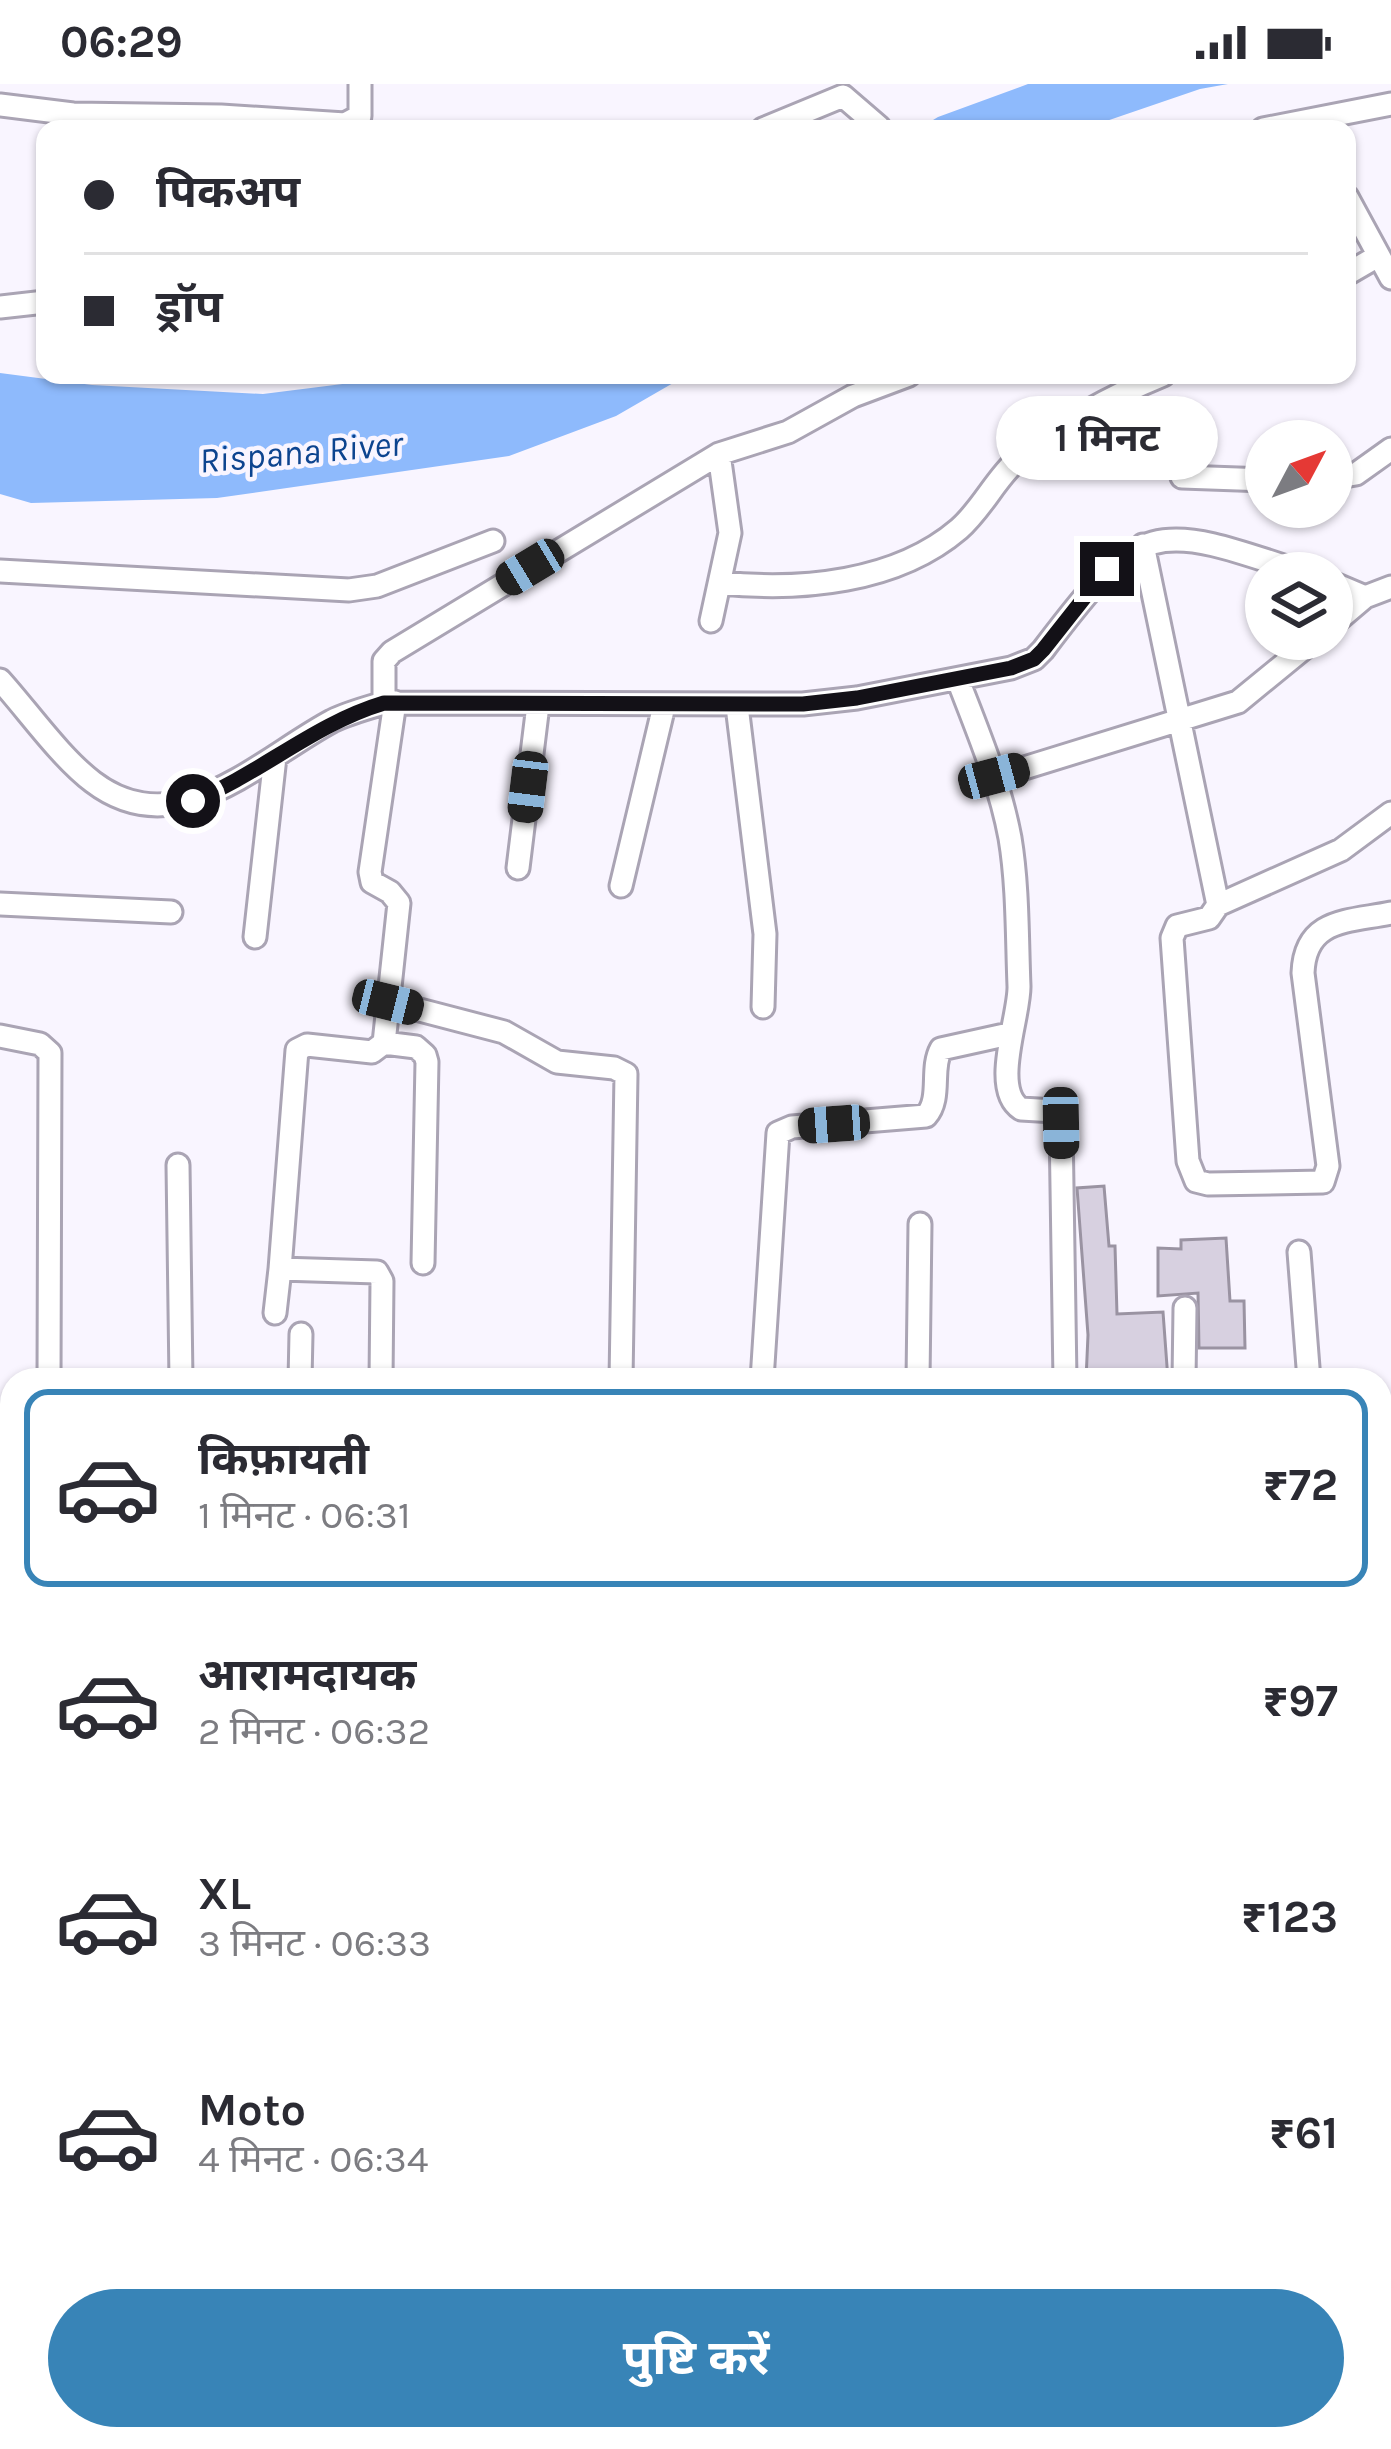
<!DOCTYPE html>
<html lang="hi">
<meta charset="utf-8">
<style>
:root{--surface:#fff;--page:#f2f2f3;--text:#2b2b33;--muted:#7c7c81;--line:#e1e1e2;--accent:#3884b7}
body{margin:0;font-family:Karla,"Noto Sans Devanagari",sans-serif;background:var(--page);color:var(--text);height:100vh;display:flex;flex-direction:column;font-size:45px;white-space:nowrap}
*{box-sizing:border-box;margin:0}
p{font-size:39px;color:var(--muted)}
.icon{flex:none;width:66px;height:66px;fill:none;stroke:currentColor;stroke-width:2;stroke-linecap:round;stroke-linejoin:round}
.map{position:relative;flex:1;overflow:hidden}
.side{position:absolute;left:0px;top:1284px;width:1392px;height:1083px;display:flex;flex-direction:column;background:var(--surface);border-radius:36px 36px 0 0;box-shadow:0 3px 9px #0004}
.side>*{flex:none}
.top-card{position:absolute;left:36px;top:36px;width:1320px;height:264px;border-radius:24px;box-shadow:0 3px 9px #0004;display:grid;align-content:center;height:264px;padding:0 48px;background:var(--surface)}
.needle{width:78px;rotate:49deg}
.fabs{position:absolute;left:1245px;top:336px;display:grid;gap:24px}
.fabs a{display:grid;place-items:center;width:108px;height:108px;border-radius:50%;background:var(--surface);box-shadow:0 3px 9px #0004;font-size:60px}
.end{position:absolute;width:54px;height:54px;margin:-27px;border:15px solid #131117;background:#fff;box-shadow:0 0 0 6px #fff}
.from{border-radius:50%}
.bubble{position:absolute;height:84px;border-radius:42px;background:var(--surface);box-shadow:0 3px 9px #0004;font-size:39px;font-weight:700;line-height:84px;text-align:center}
.car{position:absolute;width:36px;height:72px;margin:-36px -18px;border-radius:15px;box-shadow:0 0 9px 3px #0007;background:linear-gradient(#222 24%,#8ab4d8 0 40%,#222 0 76%,#8ab4d8 0 86%,#222 0)}
.top-card b{display:flex;align-items:center;gap:42px;height:114px;font-size:45px}
.top-card b+b{border-top:3px solid var(--line)}
.top-card i{width:30px;height:30px;background:var(--text)}
ul{padding:21px 0 0;list-style:none}
li{display:flex;align-items:center;gap:36px;height:198px;margin:0 24px 18px;padding:0 24px;border:6px solid transparent;border-radius:24px}
li div{flex:1}
li b{display:block;font-size:45px}
li em{font-style:normal;font-weight:700}
li.active{border-color:var(--accent)}
li>.icon{width:108px;height:108px;stroke-width:1.5}
.cta{display:flex;gap:24px;margin-top:auto;padding:24px 48px}
.cta a{flex:1;height:138px;border-radius:72px;background:var(--accent);color:#fff;font-size:48px;font-weight:700;line-height:138px;text-align:center}
.status{display:flex;justify-content:space-between;align-items:center;height:84px;padding:0 60px;background:var(--surface);direction:ltr}
.status svg{height:33px;fill:currentColor}
.map>svg:first-child{display:block}
.water{fill:#8ebafc}
.building{fill:#d7d0e0;stroke:#9a93a2;stroke-width:3}
.lines{fill:none;stroke-linecap:round;stroke-linejoin:round}
.lane-casing{stroke:#aaa4b4;stroke-width:16}
.street-casing{stroke:#aaa4b4;stroke-width:27}
.lane{stroke:#fff;stroke-width:10}
.street{stroke:#fff;stroke-width:21}
.route{stroke:#131117;stroke-width:15}
.labels{text-anchor:middle;dominant-baseline:central;stroke-width:9;stroke-linejoin:round;paint-order:stroke}
.water-label{font-size:36px;font-style:italic;fill:#0d448f;stroke:#f9f5ff}
</style>
<div class="status"><b>06:29</b><svg viewBox="0 0 49 12"><path d="M0 12V9h3v3zM5 12V6h3v6zM10 12V3h3v9zM15 12V0h3v12zM26 1h20v11H26zM47 4h2v5h-2z"/></svg></div>
<div class="map">
<svg width="1391" height="2365" viewBox="0 0 1391 2365">
<rect width="100%" height="100%" fill="#f9f5ff"/>
<path class="water" d="M1028,0H1228L1200,5L1083,45H918L938,33Z
M0,289L92,301L263,310L414,291H687L616,332L509,372L217,414L31,419L0,410Z"/>
<path class="building" d="M1104,1102L1109,1162H1115L1117,1230L1163,1228L1168,1296H1086L1088,1251L1077,1104Z
M1226,1154L1230,1217H1244L1245,1264H1199L1198,1209L1158,1212V1164L1181,1165V1156Z"/>
<g class="lines">
<defs>
<path id="lane" d="M1380,1891H1391"/>
<path id="street" d="M0,21L73,30L221,32L345,40L360,32V0
M763,45L843,12L879,43
M1263,45L1391,20
M1347,113L1391,194
M1347,190L1378,172
M0,223L45,218
M1182,393L1266,396
M1332,394L1356,390L1391,365
M1143,461L1218,821L1209,834L1177,842L1172,854L1188,1077L1196,1097L1208,1100L1323,1098L1328,1082L1303,889C1305,834 1348,838 1391,829
M0,487L349,506L377,502L493,457
M721,499C800,507 896,499 959,445C983,424 995,395 1019,374C1061,339 1112,312 1163,291
M1332,499L1365,513L1391,503
M711,537L730,449L719,370
M1332,541L1365,513
M0,596C28,627 60,673 93,698C177,762 259,676 332,637C348,629 367,624 384,619L803,620L857,614L1011,584L1034,575L1043,566C1142,435 1151,437 1304,489
M958,596C978,648 1000,700 1010,754C1018,802 1017,854 1019,902C1020,932 990,1005 1021,1025L1055,1027L1061,1039L1065,1296
M384,619V577L392,568L719,370L788,348L853,312L909,291
M737,622L765,850L763,923
M995,693L1238,618L1315,555
M518,784L538,621
M621,802L664,622
M0,820L171,828
M1218,821L1341,766L1391,729
M255,853L275,673
M389,918L504,948L557,978L614,984L626,990L621,1296
M0,952L40,960L50,969L49,1296
M384,959L416,963L425,971L427,978L423,1179
M178,1081L181,1296
M1299,1168L1309,1296
M280,1185L297,966L307,961L372,968L384,959L399,819L390,808L372,798L370,788L395,618
M275,1229L280,1185L377,1188L382,1197L381,1296
M300,1296L301,1250
M762,1296L778,1049L792,1043L926,1032C942,1014 930,985 941,965L1009,950
M918,1296L920,1140
M1184,1296L1185,1224
M0,1360L12,1361
M1380,1452L1391,1451
M0,1980H12
M238,2355V2365
M1202,2355L1203,2365
M1334,2355L1335,2365
M696,2357L772,2365
M1051,2361V2365
M534,2365L536,2355
M842,2365L843,2355"/>
</defs>
<use href="#lane" class="lane-casing"/>
<use href="#street" class="street-casing"/>
<use href="#lane" class="lane"/>
<use href="#street" class="street"/>
</g>
<g class="lines">
<path class="route" d="M193,717C260,690 314,640 384,619L803,620L857,614L1011,584L1034,575L1043,566L1107,485"/>
</g>
<g class="labels">
<g class="water-label">
<text transform="translate(301 368) rotate(-5)">Rispana River</text>
</g>
</g>
</svg>
<div class="fabs">
<a><svg class="needle" viewBox="-14 -14 28 28"><path d="M0-13l5 13h-10z" fill="#e53935"/><path d="M0 13l5-13h-10z" fill="#7c7c81"/></svg></a>
<a><svg class="icon" aria-label="layers" viewBox="0 0 24 24"><path d="M12 4l9 5-9 5-9-5zM3 14l9 5 9-5"/></svg></a>
</div>
<i class="end from" style="left:193px;top:717px"></i>
<i class="end" style="left:1107px;top:485px"></i>
<div class="bubble" style="left:996px;top:312px;width:222px">1 मिनट</div>
<i class="car" style="left:530px;top:483px;rotate:239deg"></i>
<i class="car" style="left:994px;top:692px;rotate:75deg"></i>
<i class="car" style="left:528px;top:703px;rotate:187deg"></i>
<i class="car" style="left:388px;top:918px;rotate:104deg"></i>
<i class="car" style="left:1061px;top:1039px;rotate:179deg"></i>
<i class="car" style="left:834px;top:1040px;rotate:266deg"></i>
<div class="top-card">
<b><i class="from"></i>पिकअप</b>
<b><i></i>ड्रॉप</b>
</div>
<section class="side">
<ul>
<li class="active"><svg class="icon" aria-label="car" viewBox="0 0 24 24"><path d="M5 17H2v-5l4-1 3-4h7l3 4 3 1v5h-3M9 17h6M6 11h13"/><circle cx="7" cy="17" r="2"/><circle cx="17" cy="17" r="2"/></svg><div><b>किफ़ायती</b><p>1 मिनट · 06:31</p></div><em>₹72</em></li>
<li><svg class="icon" aria-label="car" viewBox="0 0 24 24"><path d="M5 17H2v-5l4-1 3-4h7l3 4 3 1v5h-3M9 17h6M6 11h13"/><circle cx="7" cy="17" r="2"/><circle cx="17" cy="17" r="2"/></svg><div><b>आरामदायक</b><p>2 मिनट · 06:32</p></div><em>₹97</em></li>
<li><svg class="icon" aria-label="car" viewBox="0 0 24 24"><path d="M5 17H2v-5l4-1 3-4h7l3 4 3 1v5h-3M9 17h6M6 11h13"/><circle cx="7" cy="17" r="2"/><circle cx="17" cy="17" r="2"/></svg><div><b>XL</b><p>3 मिनट · 06:33</p></div><em>₹123</em></li>
<li><svg class="icon" aria-label="car" viewBox="0 0 24 24"><path d="M5 17H2v-5l4-1 3-4h7l3 4 3 1v5h-3M9 17h6M6 11h13"/><circle cx="7" cy="17" r="2"/><circle cx="17" cy="17" r="2"/></svg><div><b>Moto</b><p>4 मिनट · 06:34</p></div><em>₹61</em></li>
</ul>
<div class="cta"><a>पुष्टि करें</a></div>
</section>
</div>
